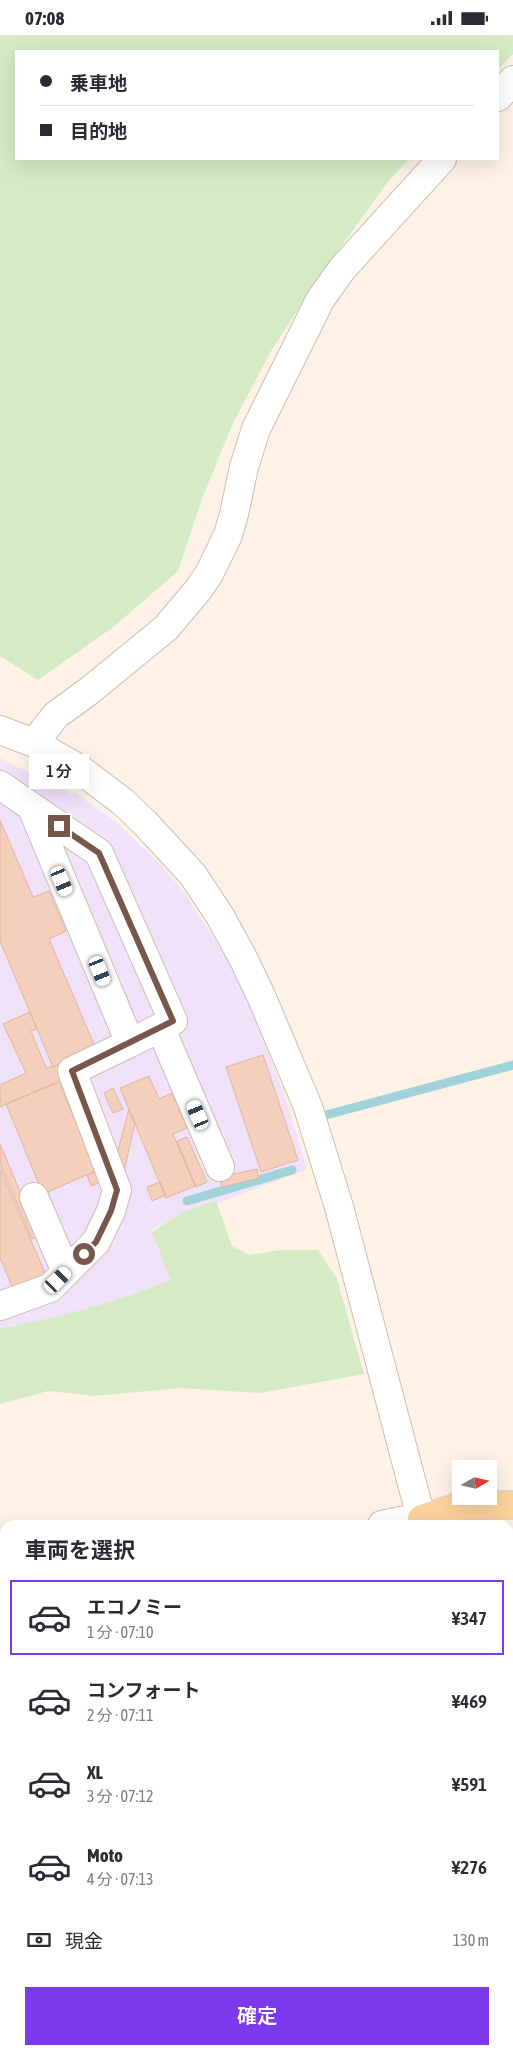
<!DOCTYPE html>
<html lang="ja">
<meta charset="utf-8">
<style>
:root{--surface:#fff;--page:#f7f7f7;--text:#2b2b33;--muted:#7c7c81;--line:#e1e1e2;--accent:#7c3aed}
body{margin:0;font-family:"Asap Condensed","Noto Sans JP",sans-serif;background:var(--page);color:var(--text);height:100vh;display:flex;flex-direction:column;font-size:19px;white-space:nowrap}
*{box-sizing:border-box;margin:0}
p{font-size:16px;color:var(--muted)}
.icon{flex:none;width:28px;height:28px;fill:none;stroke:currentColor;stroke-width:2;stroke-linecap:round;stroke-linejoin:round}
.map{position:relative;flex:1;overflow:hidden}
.details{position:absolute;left:0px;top:1485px;width:514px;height:535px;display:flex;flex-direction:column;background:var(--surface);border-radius:15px 15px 0 0;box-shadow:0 5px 20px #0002}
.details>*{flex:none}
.guide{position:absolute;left:15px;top:15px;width:484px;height:110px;border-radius:0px;box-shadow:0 5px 20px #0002;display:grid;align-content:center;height:110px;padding:0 25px;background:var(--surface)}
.needle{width:32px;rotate:81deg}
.controls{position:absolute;left:452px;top:1425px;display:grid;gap:10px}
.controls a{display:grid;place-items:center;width:45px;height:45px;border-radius:0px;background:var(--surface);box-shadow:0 5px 20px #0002;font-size:25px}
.end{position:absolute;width:22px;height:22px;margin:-11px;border:6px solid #76574a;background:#fff;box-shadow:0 0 0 2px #fff}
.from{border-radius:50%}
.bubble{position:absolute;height:35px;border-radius:0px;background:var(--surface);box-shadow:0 5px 20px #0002;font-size:16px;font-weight:600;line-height:35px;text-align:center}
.car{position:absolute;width:15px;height:30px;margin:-15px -8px;border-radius:6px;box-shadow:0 0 4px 1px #0007;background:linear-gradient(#fff 24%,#345 0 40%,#fff 0 76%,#345 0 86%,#fff 0)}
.guide b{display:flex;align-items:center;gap:18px;height:48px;font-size:19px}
.guide b+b{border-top:1px solid var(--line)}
.guide i{width:12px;height:12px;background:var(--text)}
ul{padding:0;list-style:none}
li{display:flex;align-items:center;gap:15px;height:75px;margin:0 10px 8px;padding:0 15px;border:2px solid transparent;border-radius:0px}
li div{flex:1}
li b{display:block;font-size:19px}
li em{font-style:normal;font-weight:600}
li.on{border-color:var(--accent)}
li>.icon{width:45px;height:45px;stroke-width:1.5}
h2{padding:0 25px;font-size:22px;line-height:60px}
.pay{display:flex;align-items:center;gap:12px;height:55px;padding:0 25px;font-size:19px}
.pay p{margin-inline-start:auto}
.action{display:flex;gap:10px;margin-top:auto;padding:10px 25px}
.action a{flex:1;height:58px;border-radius:0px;background:var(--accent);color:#fff;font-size:20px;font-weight:600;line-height:58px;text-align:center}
.status{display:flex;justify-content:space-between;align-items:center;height:35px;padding:0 25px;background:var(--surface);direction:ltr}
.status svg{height:14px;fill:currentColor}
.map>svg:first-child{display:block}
.education{fill:#efe2f9}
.green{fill:#d5ebc3}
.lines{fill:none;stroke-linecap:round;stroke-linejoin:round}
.stream{stroke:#9fd3d9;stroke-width:9}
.building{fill:#f3cfbc;stroke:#e6b49c}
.minor-casing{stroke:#d1bbae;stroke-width:30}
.major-casing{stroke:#dbd3d0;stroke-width:30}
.minor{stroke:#fff;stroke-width:28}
.major{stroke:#fcd39d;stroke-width:28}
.route{stroke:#76574a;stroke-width:6}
</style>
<div class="status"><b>07:08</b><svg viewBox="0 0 49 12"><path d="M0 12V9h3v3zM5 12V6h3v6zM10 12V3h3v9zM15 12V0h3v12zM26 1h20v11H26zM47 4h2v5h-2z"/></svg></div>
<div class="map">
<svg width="513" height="2020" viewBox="0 0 513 2020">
<rect width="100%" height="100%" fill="#fdf2e5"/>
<path class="education" d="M0,723L72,759L74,757L117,788L157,826L185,858L235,937L258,988L286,1065L307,1134L151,1194L181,1260L0,1312Z"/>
<path class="green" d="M0,0H513V19L498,35V16H16V124H409L390,144L322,238L271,316L232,390L202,464L178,536L112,593L38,645L0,621Z
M216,1166L232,1211L249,1220L280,1215H318L337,1244L364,1339L260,1358L180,1353L94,1361L48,1356L0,1369V1294C58,1282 116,1268 171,1245L152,1197L183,1177Z"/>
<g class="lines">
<path class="stream" d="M326,1080L513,1030
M187,1166L292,1135"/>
</g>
<path class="building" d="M0,785L33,862L49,856L66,896L49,904L96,1014L53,1032L0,906Z
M30,977L37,994L31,996L46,1033L59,1030L66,1043L0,1072V1050L26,1038L3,989Z
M263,1020L298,1125L261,1137L226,1032Z
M149,1041L159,1064L172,1058L187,1093L173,1099L195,1151L166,1163L120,1053Z
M59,1047L96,1136L43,1159L6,1069Z
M113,1053L123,1074L113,1078L104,1058Z
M129,1074L135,1088L124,1137L91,1151L87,1140L114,1130Z
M187,1102L207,1147L196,1152L177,1106Z
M0,1109L39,1201L32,1204L0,1129Z
M0,1134L46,1240L13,1254L0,1223Z
M257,1134L259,1143L222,1152L220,1142Z
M160,1147L166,1160L152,1166L147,1152Z"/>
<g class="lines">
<defs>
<path id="minor" d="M498,62L513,45
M0,695L34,708L78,733L123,767L145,788L193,840L220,881L243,923L262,963L308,1072L339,1172L423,1490
M34,708L56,680L89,656L166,593L198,555L209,539L228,500L234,479L244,432L256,394L320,265L342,234L442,124
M0,750L99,818L173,986L130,1008L32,773
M161,994L220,1132
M34,1162L66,1237
M0,1271L50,1253L96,1207L111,1176L117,1155L72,1036L130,1008
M382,1490L400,1486L422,1484
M0,1573H5
M509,1790L513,1799"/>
<path id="major" d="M422,1484L464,1470H513"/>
</defs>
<use href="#minor" class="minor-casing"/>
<use href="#major" class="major-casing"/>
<use href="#minor" class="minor"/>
<use href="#major" class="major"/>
</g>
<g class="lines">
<path class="route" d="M59,791L99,818L173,986L72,1036L117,1155L111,1176L96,1207L84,1219"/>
</g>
</svg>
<div class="controls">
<a><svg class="needle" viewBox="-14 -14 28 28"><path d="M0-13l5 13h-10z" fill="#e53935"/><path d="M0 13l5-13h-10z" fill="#7c7c81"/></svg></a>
</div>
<i class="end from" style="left:84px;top:1219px"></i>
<i class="end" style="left:59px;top:791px"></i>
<div class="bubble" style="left:29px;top:719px;width:60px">1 分</div>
<i class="car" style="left:62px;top:846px;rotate:157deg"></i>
<i class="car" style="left:100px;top:936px;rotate:158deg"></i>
<i class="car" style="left:198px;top:1080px;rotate:337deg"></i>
<i class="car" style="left:58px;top:1245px;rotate:46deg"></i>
<div class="guide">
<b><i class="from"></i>乗車地</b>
<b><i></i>目的地</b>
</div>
<section class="details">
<h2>車両を選択</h2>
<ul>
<li class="on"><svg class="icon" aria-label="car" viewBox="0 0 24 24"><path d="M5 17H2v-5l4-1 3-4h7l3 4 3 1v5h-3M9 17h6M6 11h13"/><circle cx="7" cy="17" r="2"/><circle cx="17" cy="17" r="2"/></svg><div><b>エコノミー</b><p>1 分 · 07:10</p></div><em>¥347</em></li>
<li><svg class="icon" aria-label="car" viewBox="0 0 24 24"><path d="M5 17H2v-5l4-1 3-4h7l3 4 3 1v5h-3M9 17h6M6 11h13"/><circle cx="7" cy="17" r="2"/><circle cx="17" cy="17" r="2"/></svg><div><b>コンフォート</b><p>2 分 · 07:11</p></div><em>¥469</em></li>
<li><svg class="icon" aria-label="car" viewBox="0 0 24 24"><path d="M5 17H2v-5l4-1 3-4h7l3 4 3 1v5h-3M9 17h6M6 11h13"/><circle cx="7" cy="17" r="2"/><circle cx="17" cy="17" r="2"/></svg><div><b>XL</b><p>3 分 · 07:12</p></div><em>¥591</em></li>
<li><svg class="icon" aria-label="car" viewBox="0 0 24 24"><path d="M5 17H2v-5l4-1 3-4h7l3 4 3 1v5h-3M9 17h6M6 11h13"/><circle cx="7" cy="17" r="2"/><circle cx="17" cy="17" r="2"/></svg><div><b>Moto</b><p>4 分 · 07:13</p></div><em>¥276</em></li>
</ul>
<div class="pay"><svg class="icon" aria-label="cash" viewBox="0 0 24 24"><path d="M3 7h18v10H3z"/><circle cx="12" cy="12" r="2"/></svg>現金<p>130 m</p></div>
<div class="action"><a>確定</a></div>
</section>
</div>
